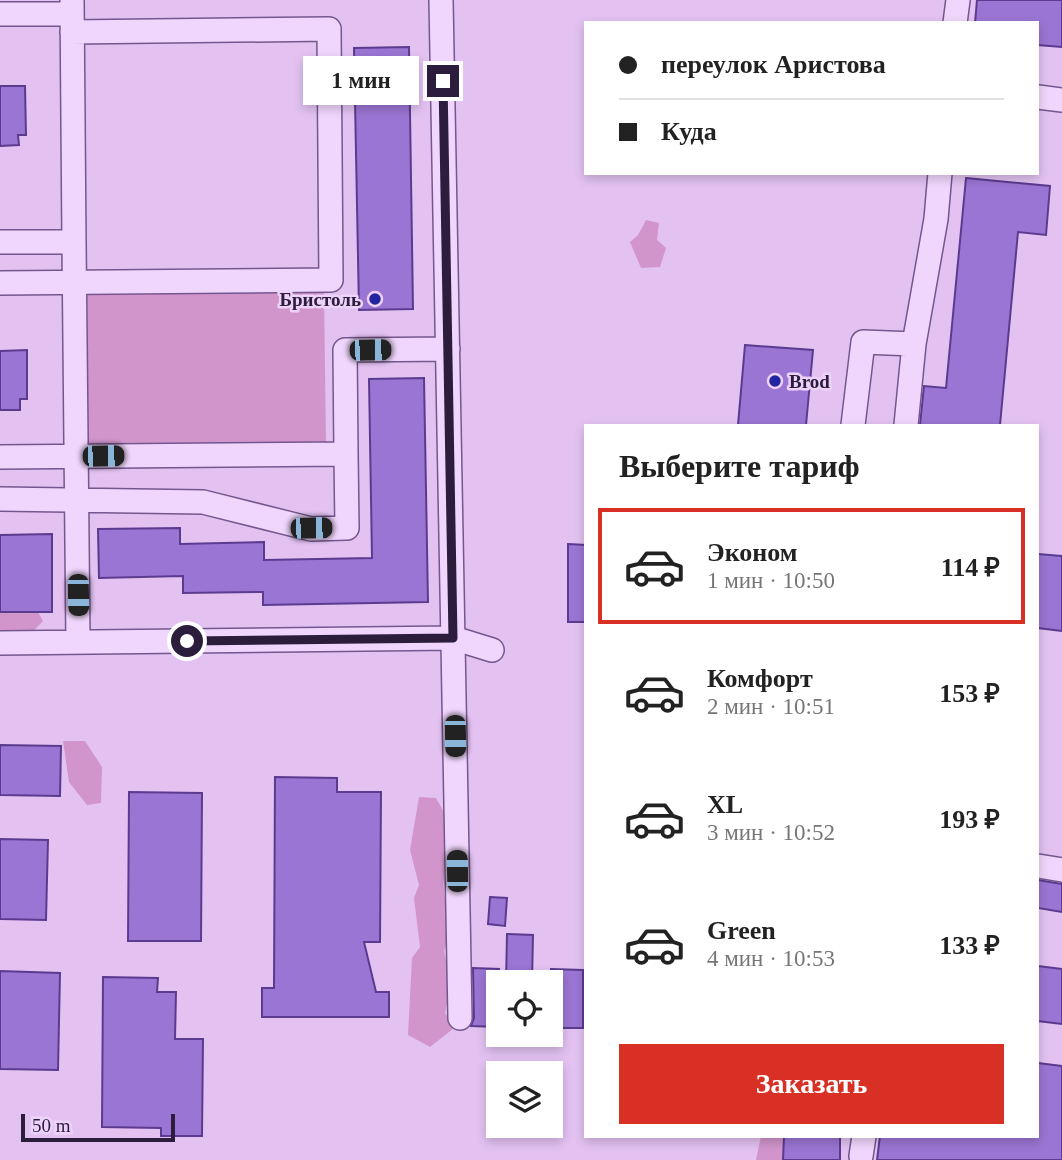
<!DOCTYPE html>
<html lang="ru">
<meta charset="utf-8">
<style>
:root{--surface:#fff;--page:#f2f2f2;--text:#222;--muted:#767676;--line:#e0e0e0;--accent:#d93025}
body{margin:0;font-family:"Times New Roman",serif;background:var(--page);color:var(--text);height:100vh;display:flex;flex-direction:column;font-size:26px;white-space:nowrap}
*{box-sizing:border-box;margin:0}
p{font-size:23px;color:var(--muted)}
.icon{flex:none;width:38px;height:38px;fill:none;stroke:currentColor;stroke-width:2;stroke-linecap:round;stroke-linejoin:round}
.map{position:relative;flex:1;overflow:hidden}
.side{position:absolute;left:584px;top:424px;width:455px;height:714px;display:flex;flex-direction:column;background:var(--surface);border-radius:0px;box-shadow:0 4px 10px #0003}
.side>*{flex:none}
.top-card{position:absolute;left:584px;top:21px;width:455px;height:154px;border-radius:0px;box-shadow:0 4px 10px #0003;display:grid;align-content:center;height:154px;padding:0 35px;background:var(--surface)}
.controls{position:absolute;left:486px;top:970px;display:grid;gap:14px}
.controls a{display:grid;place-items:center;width:77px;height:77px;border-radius:0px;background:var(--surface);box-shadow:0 4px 10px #0003;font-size:35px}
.scale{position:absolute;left:21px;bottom:18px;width:154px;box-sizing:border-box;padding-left:7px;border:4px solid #2c1d3c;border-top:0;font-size:19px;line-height:24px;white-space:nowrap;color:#2c1d3c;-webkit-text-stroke:5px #edd2f9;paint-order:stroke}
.end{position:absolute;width:32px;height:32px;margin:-16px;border:9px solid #2c1d3c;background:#fff;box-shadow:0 0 0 4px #fff}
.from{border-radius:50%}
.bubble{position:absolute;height:49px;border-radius:0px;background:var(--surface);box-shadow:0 4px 10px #0003;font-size:23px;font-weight:700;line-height:49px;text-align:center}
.car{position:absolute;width:21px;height:42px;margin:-21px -10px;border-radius:9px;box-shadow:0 0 5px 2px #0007;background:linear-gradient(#222 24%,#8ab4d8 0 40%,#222 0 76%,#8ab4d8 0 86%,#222 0)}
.top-card b{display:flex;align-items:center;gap:24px;height:66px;font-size:26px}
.top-card b+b{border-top:2px solid var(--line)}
.top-card i{width:18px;height:18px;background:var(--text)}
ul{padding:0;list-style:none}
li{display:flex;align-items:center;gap:21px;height:116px;margin:0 14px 10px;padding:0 21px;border:4px solid transparent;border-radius:0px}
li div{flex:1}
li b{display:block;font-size:26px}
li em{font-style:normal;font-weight:700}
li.active{border-color:var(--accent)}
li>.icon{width:63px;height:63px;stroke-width:1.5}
h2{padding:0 35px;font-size:32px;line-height:84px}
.button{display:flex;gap:14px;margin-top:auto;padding:14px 35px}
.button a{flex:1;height:80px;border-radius:0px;background:var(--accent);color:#fff;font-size:28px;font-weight:700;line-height:80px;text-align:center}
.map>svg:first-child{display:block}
.green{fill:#d195cb}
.building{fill:#9b75d3;stroke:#5b3b8f;stroke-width:2}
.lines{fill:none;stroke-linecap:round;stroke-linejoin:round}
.minor-casing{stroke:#74578e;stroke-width:26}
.minor{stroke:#f0d6fc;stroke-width:23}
.route{stroke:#2c1d3c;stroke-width:9}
.poi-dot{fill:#2224a2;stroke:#edd2f9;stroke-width:2.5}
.labels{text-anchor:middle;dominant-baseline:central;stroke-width:5;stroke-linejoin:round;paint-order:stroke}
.poi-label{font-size:19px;font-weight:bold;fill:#2c1d3c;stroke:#edd2f9;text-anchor:end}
</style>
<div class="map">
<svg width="1062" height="1160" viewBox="0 0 1062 1160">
<rect width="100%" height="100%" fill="#e3c2f2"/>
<path class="green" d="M646,220L659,223L657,240L666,248L660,267L641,268L630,242L638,235Z
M324,290L326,446L86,449L84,293Z
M27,592L43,621L21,644L0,642V604Z
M63,741H85L102,767L101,803L87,805L69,782Z
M419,797L436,798L450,823L443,885L450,934L444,951L451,984L445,1013L454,1028L430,1047L408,1035L412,958L420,947L414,898L419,885L410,850Z
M761,1136H786L783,1160H756Z"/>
<path class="building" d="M977,0H1062V47L1038,45V23H975Z
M409,47L413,309L359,310L354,48Z
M0,86H25L26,135H18L19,145L0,146Z
M966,178L1050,186L1046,235L1018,232L1000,425H920L924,386L946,388Z
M745,345L813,350L806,425H738Z
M27,350V399H20V410H0V351Z
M424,378L428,602L263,605V592L183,593V576L99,578L98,529L180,528V544L264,542V560L372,558L369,379Z
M52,534V612H0V535Z
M568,544L586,545V622H568Z
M1038,554L1062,556V631L1038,628Z
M0,745L61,746L60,796L0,795Z
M275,777L337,778V792H381L380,942H364L376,992H389V1017H262V988H274Z
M129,792L202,793L201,941H128Z
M0,839L48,840L46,920L0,919Z
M1038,880L1062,884V912L1038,908Z
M490,897L507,898L505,926L488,924Z
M507,934L533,935L532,982H506Z
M1038,966L1062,969V1024L1038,1021Z
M473,968L499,969V1027L471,1026L474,1018Z
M551,969L583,970V1028H551Z
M0,971L60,973L58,1070L0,1069Z
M103,977L158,978L157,992H176L175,1039H203L202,1136H161V1128L102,1127Z
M1038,1063L1062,1066V1160H877L880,1136H1038Z
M784,1136H840V1160H783Z"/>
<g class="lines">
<defs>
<path id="minor" d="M441,0L460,1018
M0,14H72
M955,23L958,0
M1038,97L1062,100
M0,242H74L72,0
M74,242L78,642
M0,283L331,280L329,29L72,32
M853,425L863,342L914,344
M906,425L914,344L936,219L940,173
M0,457L346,454L345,350L448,349
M0,499L203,502L311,529L347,528L346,454
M0,643L453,638L492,650
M1038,866L1062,870
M861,1156L864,1136"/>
</defs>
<use href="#minor" class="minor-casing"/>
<use href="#minor" class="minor"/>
</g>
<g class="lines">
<path class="route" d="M187,641L453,638L443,81"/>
</g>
<g class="poi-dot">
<circle cx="375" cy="299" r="7"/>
<circle cx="775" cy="381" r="7"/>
</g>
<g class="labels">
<g class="poi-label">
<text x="361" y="299">Бристоль</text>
<text x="789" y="381" text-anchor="start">Brod</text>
</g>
</g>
</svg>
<div class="controls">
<a><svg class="icon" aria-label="locate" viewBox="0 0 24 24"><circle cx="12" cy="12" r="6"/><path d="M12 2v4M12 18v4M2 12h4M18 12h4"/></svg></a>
<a><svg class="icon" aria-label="layers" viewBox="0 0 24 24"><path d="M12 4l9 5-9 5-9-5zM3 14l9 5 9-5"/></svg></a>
</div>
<div class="scale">50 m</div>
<i class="end from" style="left:187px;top:641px"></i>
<i class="end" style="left:443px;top:81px"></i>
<div class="bubble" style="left:303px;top:56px;width:116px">1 мин</div>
<i class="car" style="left:370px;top:350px;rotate:89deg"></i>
<i class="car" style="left:103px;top:456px;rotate:89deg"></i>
<i class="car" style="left:311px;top:528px;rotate:89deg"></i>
<i class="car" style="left:78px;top:595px;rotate:179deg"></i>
<i class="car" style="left:455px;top:736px;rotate:179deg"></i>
<i class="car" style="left:457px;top:871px;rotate:359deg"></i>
<div class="top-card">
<b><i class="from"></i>переулок Аристова</b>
<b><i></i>Куда</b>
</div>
<section class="side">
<h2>Выберите тариф</h2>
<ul>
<li class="active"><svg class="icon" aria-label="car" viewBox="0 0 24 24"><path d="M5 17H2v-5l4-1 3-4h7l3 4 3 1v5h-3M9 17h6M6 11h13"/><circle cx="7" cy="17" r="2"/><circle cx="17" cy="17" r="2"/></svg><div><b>Эконом</b><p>1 мин · 10:50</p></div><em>114 ₽</em></li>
<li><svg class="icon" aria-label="car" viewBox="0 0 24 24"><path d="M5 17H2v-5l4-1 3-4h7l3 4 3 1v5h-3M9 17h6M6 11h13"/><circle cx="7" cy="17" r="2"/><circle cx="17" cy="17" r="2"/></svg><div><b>Комфорт</b><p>2 мин · 10:51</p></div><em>153 ₽</em></li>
<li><svg class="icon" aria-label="car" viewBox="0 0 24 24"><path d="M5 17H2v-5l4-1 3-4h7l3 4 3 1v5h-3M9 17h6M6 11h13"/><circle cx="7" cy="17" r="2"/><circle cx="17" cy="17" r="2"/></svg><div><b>XL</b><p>3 мин · 10:52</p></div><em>193 ₽</em></li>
<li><svg class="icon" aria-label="car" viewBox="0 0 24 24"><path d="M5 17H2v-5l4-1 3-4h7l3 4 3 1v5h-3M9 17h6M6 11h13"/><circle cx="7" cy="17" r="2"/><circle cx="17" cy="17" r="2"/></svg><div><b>Green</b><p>4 мин · 10:53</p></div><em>133 ₽</em></li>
</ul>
<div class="button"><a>Заказать</a></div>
</section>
</div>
